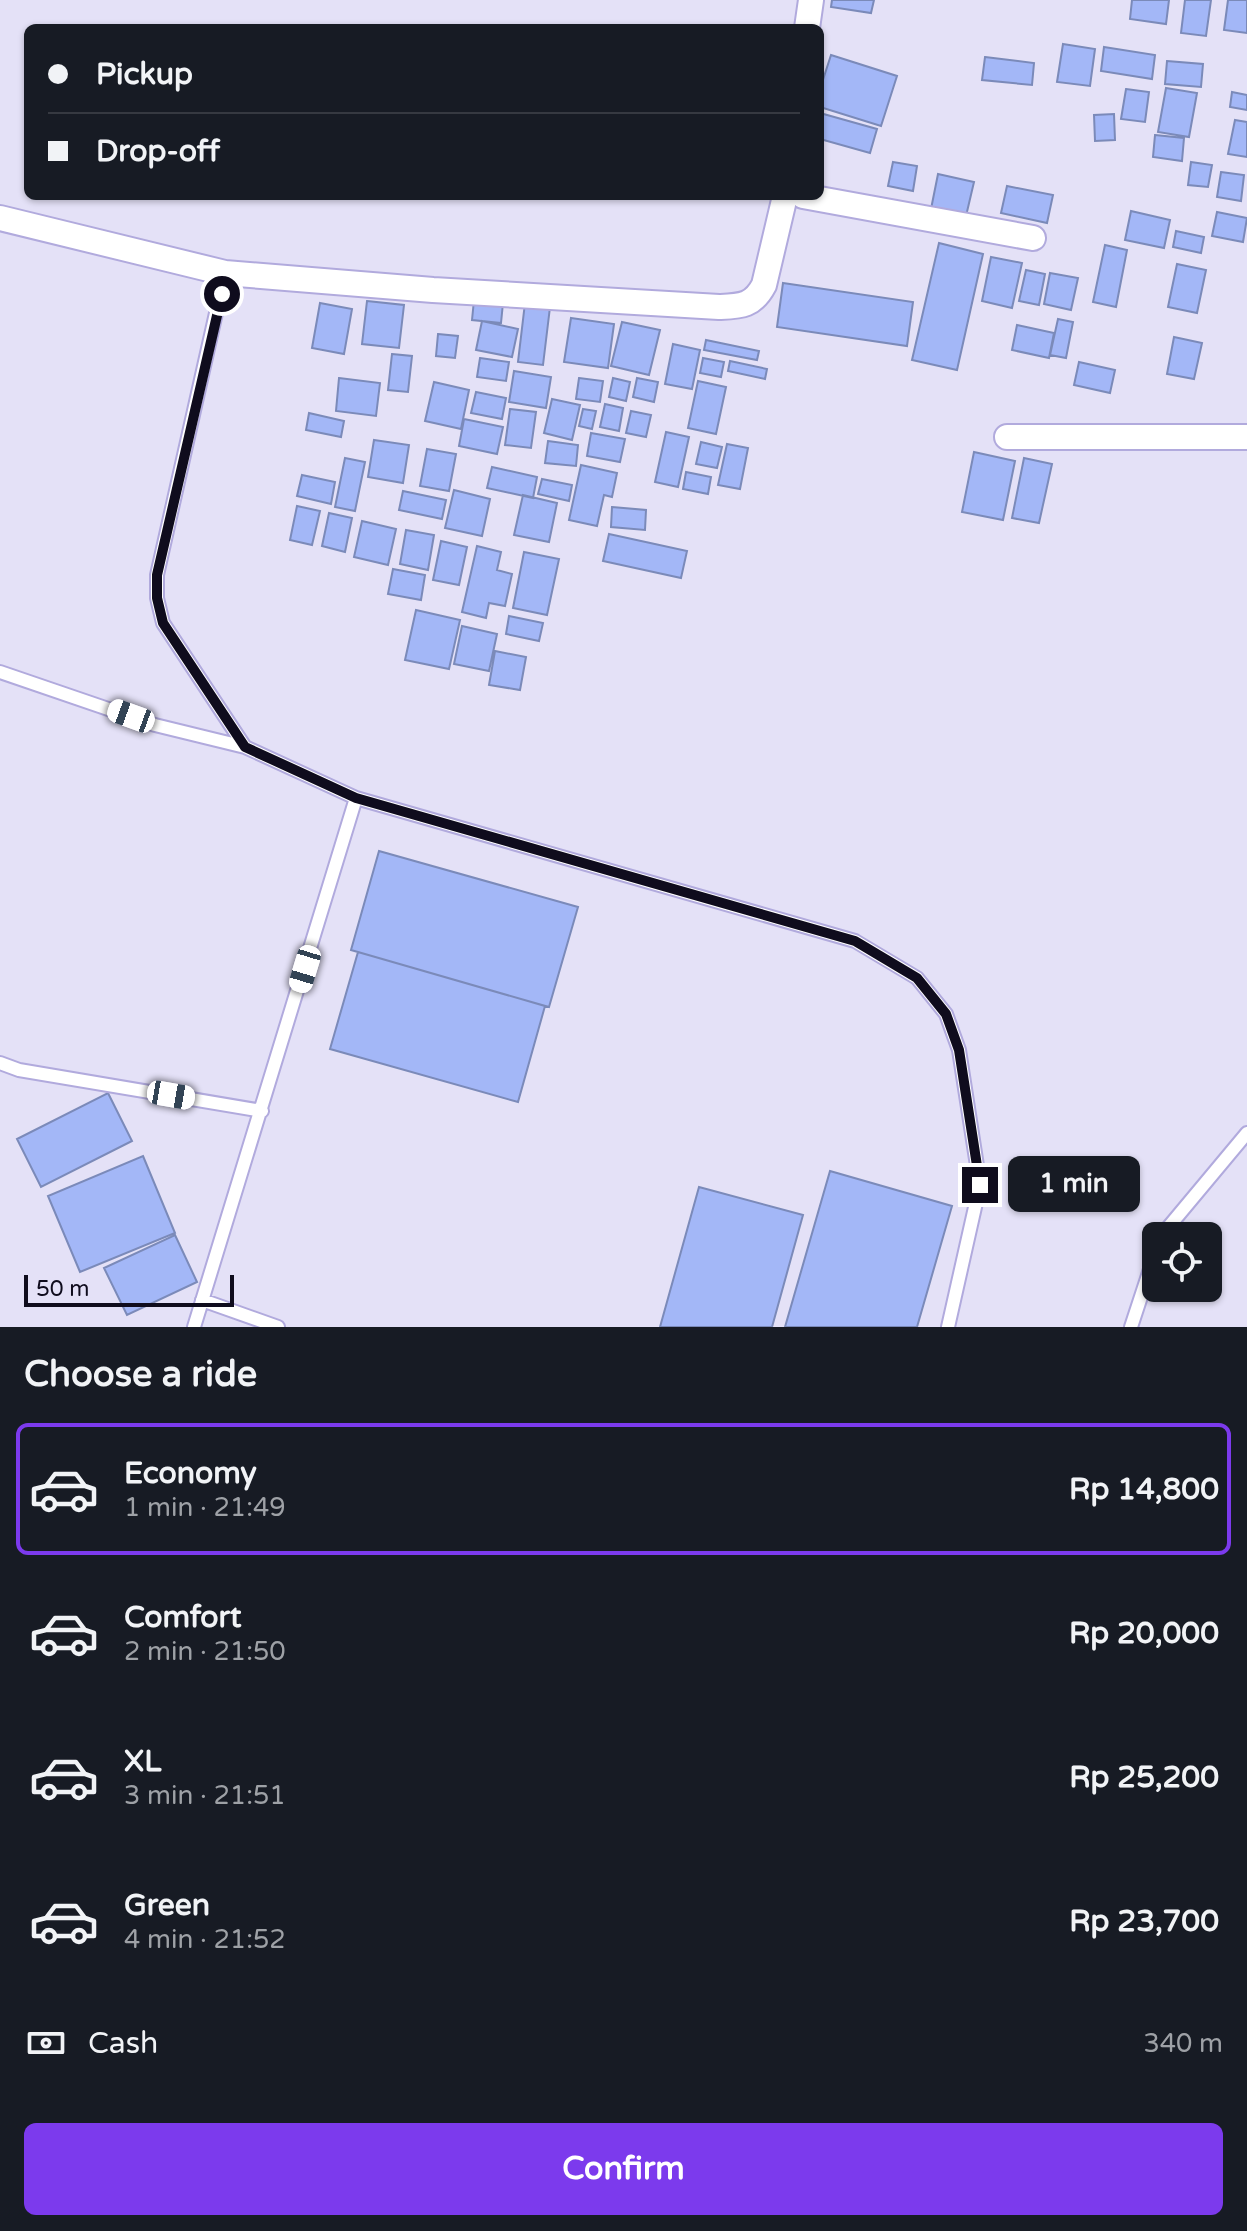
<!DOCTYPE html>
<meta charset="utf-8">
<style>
:root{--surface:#171b24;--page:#242831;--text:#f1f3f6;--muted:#9ea1a6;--line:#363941;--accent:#7c3aed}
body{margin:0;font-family:"Varela Round",sans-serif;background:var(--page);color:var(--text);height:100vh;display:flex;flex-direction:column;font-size:30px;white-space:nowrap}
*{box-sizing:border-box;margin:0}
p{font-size:26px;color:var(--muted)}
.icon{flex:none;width:44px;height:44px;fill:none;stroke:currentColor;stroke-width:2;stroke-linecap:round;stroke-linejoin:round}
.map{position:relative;height:1327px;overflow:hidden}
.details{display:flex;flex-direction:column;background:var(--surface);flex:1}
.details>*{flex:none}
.top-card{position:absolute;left:24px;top:24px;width:800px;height:176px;border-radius:12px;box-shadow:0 2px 6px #0004;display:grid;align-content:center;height:176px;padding:0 24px;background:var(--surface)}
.controls{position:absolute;left:1142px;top:1222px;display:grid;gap:16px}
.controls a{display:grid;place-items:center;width:80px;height:80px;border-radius:12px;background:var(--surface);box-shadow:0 2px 6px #0004;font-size:40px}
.scale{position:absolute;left:24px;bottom:20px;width:210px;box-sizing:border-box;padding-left:8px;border:4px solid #0f0c1d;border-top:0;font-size:22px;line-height:28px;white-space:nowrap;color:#0f0c1d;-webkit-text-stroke:6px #e4e1f7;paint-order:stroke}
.end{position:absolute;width:36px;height:36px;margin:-18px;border:10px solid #0f0c1d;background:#fff;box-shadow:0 0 0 4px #fff}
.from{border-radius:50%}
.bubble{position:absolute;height:56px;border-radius:12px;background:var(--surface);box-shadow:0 2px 6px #0004;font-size:26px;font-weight:800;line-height:56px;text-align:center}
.car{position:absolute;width:24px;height:48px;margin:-24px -12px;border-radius:10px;box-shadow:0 0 6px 2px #0007;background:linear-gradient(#fff 24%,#345 0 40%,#fff 0 76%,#345 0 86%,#fff 0)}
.top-card b{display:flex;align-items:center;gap:28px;height:76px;font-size:30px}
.top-card b+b{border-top:2px solid var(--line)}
.top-card i{width:20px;height:20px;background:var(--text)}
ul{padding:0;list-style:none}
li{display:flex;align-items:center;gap:24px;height:132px;margin:0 16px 12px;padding:0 8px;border:4px solid transparent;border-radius:12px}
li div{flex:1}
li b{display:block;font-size:30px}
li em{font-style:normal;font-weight:800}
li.active{border-color:var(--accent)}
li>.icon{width:72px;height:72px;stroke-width:1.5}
h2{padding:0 24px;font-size:36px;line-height:96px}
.pay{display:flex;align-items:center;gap:20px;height:88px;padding:0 24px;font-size:30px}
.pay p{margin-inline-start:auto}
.button{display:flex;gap:16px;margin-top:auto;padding:16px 24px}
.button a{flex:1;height:92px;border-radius:12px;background:var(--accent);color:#fff;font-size:32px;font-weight:800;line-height:92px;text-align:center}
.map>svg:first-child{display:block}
.building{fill:#a3b7f7;stroke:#7b8ab9;stroke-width:2}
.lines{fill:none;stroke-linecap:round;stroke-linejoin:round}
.service-casing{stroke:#b1aadd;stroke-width:16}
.minor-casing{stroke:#b1aadd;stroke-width:28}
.service{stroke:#fff;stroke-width:12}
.minor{stroke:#fff;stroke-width:24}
.route{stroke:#0f0c1d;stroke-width:10}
</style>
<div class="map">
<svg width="1247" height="1327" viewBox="0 0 1247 1327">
<rect width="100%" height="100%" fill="#e4e1f7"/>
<path class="building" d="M832,0H874L871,13L831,7Z
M1132,0H1169L1166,24L1130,19Z
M1185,0H1211L1206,36L1181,33Z
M1228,0H1247V33L1224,30Z
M1063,44L1095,49L1090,86L1057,82Z
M1104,47L1155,55L1152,79L1101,71Z
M831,55L897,76L881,126L820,107V89Z
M985,57L1034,63L1032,85L982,80Z
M1167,61L1203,64L1201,87L1165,84Z
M1166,88L1197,93L1189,137L1158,132Z
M1126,89L1149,92L1145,122L1121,119Z
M1232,92L1247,95V110L1230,107Z
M820,113L877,129L870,153L820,139Z
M1114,114L1115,140L1095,141L1094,115Z
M1235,120L1247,122V157L1228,154Z
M1155,135L1184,138L1182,161L1153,157Z
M893,162L917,166L913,191L888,186Z
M1191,162L1212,165L1208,187L1188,185Z
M1221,172L1244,175L1241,201L1217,197Z
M938,174L974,182L966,216L931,209Z
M1007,186L1053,195L1047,223L1001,213Z
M1131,211L1170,220L1164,248L1125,240Z
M1217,212L1247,218L1243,242L1212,236Z
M1176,231L1204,237L1201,253L1173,247Z
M939,243L983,254L957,370L912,360Z
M1105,245L1127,250L1116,307L1093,302Z
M991,257L1022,263L1012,308L982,301Z
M1177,264L1206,270L1197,313L1168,307Z
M1026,270L1045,274L1039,305L1019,301Z
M1050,273L1078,278L1071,310L1044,304Z
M783,283L913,302L907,346L777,327Z
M474,300L503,303L501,323L472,320Z
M367,301L404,305L399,348L362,344Z
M320,303L352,309L344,354L312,348Z
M525,303L550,307L543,365L518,362Z
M571,318L614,324L608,368L564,362Z
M1058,319L1073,322L1066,358L1050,355Z
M482,321L518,329L512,357L476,350Z
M622,322L660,330L649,375L611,366Z
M1017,325L1054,333L1049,358L1012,350Z
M438,334L458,336L455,358L436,356Z
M1174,337L1202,343L1194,379L1167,374Z
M706,340L759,351L757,360L704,350Z
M673,344L700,350L692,389L665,384Z
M392,354L412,356L408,392L388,390Z
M480,358L509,362L506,381L477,377Z
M703,358L724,362L721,377L700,373Z
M730,361L767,369L765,379L728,371Z
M1079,362L1115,370L1110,393L1074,385Z
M514,371L551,377L546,408L509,402Z
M339,378L380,383L376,416L336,411Z
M579,378L603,381L600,402L576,399Z
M613,378L630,382L626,401L609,397Z
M637,378L658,382L654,402L633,397Z
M698,381L726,387L716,434L688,428Z
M434,382L469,390L461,429L425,421Z
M476,392L506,398L502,419L471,413Z
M552,399L580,405L572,440L544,433Z
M605,404L623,408L619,431L600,427Z
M510,409L536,412L531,448L505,445Z
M583,409L596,411L592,429L579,426Z
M631,411L651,415L646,437L626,433Z
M309,413L344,421L341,437L306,430Z
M464,419L503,427L497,454L459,446Z
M666,432L689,437L678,487L655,482Z
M591,433L625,439L620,462L587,456Z
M374,440L409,445L403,483L368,477Z
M548,441L578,445L576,466L545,463Z
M701,442L722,447L717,468L696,464Z
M727,444L748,448L740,489L718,485Z
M427,449L456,454L449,491L420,486Z
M974,452L1015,461L1003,520L962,512Z
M345,458L365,462L355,511L335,507Z
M1024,458L1052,464L1039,523L1012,518Z
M581,465L617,473L612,497L604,495L597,526L569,520Z
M492,467L537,477L533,498L487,488Z
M686,472L711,477L708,494L683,489Z
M302,475L335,482L331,504L297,496Z
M542,479L572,485L569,501L538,494Z
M454,490L490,499L482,536L445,528Z
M403,491L446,500L442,519L399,510Z
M523,495L557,503L549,542L514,535Z
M297,506L320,511L312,545L290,540Z
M612,507L646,510L645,530L611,527Z
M329,513L352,518L345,552L322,546Z
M362,521L396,529L388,565L354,557Z
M406,530L434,535L428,570L400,564Z
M609,534L687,551L681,578L603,561Z
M441,541L467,547L459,585L433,580Z
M477,546L501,552L497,570L512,574L505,606L489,603L486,618L462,612Z
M524,552L559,559L547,615L513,608Z
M393,569L425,575L421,600L388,594Z
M416,610L460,620L449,669L405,660Z
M509,616L543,623L539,641L506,634Z
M462,626L497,634L489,671L454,664Z
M495,651L526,657L520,690L489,685Z
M379,851L578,907L549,1007L351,950Z
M358,952L545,1006L518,1102L330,1049Z
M108,1093L132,1141L41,1187L17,1139Z
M143,1156L175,1233L80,1272L48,1196Z
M830,1171L952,1206L917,1327H785Z
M699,1187L803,1215L772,1327H660Z
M175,1235L197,1282L127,1315L104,1268Z"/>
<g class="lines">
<defs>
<path id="service" d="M225,273L157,575V598L163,623L245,747
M0,672L155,725L245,747L356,798L855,941L917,978L946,1014L959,1050L980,1185L948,1327
M0,1063L19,1070L262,1111
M1161,1236L1247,1133
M202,1300L278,1327
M194,1327L356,798
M1131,1327L1156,1251"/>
<path id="minor" d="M807,28L811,0
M803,196L1033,238
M0,218L225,273L433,290L719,307C741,306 753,306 764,285L785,196
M1007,437H1247"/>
</defs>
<use href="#service" class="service-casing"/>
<use href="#minor" class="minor-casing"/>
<use href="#service" class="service"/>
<use href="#minor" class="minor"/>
</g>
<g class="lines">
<path class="route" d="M222,294L157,575V598L163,623L245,747L356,798L855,941L917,978L946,1014L959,1050L980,1185"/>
</g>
</svg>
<div class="controls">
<a><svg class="icon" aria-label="locate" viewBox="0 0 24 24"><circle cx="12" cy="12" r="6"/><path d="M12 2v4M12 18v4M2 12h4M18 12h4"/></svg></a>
</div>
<div class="scale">50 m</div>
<i class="end from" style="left:222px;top:294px"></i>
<i class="end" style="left:980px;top:1185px"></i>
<div class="bubble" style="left:1008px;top:1156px;width:132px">1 min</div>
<i class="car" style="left:131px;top:716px;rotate:290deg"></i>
<i class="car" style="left:305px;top:969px;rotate:197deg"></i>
<i class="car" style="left:171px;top:1095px;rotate:100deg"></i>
<div class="top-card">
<b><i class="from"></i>Pickup</b>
<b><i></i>Drop-off</b>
</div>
</div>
<section class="details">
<h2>Choose a ride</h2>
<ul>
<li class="active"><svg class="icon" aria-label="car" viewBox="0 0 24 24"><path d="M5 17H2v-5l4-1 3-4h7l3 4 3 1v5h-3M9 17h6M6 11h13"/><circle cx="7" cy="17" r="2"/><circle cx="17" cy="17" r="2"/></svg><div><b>Economy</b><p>1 min · 21:49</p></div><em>Rp 14,800</em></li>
<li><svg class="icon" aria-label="car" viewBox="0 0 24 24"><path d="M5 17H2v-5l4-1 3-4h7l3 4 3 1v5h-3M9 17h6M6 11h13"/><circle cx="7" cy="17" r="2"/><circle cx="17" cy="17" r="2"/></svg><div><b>Comfort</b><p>2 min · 21:50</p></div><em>Rp 20,000</em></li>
<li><svg class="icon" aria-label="car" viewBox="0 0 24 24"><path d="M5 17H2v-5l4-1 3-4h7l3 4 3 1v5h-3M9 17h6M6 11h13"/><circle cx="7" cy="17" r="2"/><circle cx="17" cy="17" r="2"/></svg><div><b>XL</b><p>3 min · 21:51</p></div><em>Rp 25,200</em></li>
<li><svg class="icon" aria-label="car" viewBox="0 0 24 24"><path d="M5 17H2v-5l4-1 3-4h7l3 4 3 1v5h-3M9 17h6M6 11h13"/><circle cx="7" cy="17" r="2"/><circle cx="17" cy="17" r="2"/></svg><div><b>Green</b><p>4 min · 21:52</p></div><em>Rp 23,700</em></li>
</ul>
<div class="pay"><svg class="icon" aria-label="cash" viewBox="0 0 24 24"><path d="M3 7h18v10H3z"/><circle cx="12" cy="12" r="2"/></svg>Cash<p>340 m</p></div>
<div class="button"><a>Confirm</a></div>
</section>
